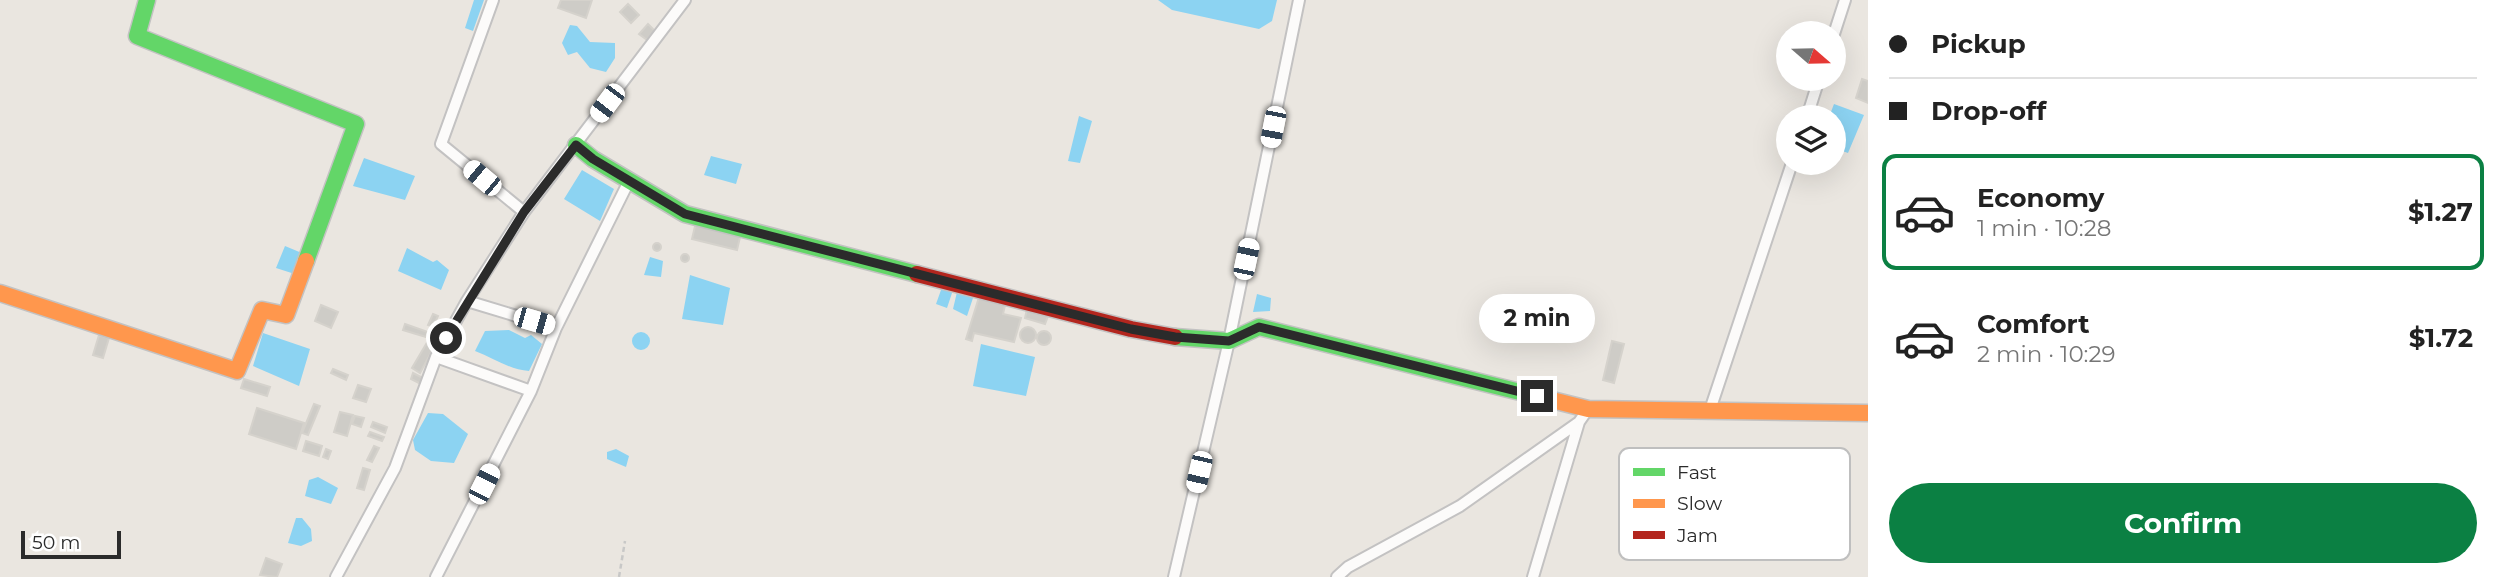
<!DOCTYPE html>
<meta charset="utf-8">
<style>
:root{--surface:#fff;--page:#f6f6f6;--text:#222;--muted:#767676;--line:#e0e0e0;--accent:#0b8043}
body{margin:0;font-family:Montserrat,sans-serif;background:var(--page);color:var(--text);height:100vh;display:flex;flex-direction:column;font-size:26px;white-space:nowrap}
*{box-sizing:border-box;margin:0}
p{font-size:23px;color:var(--muted)}
.icon{flex:none;width:38px;height:38px;fill:none;stroke:currentColor;stroke-width:2;stroke-linecap:round;stroke-linejoin:round}
.map{position:relative;flex:1;overflow:hidden}
.panel{display:flex;flex-direction:column;background:var(--surface);width:630px}
.panel>*{flex:none}
.banner{display:grid;align-content:center;height:154px;padding:0 21px;background:var(--surface)}
.needle{width:46px;rotate:110deg}
.fabs{position:absolute;left:1776px;top:21px;display:grid;gap:14px}
.fabs a{display:grid;place-items:center;width:70px;height:70px;border-radius:50%;background:var(--surface);box-shadow:0 7px 28px #0002;font-size:35px}
.scale{position:absolute;left:21px;bottom:18px;width:100px;box-sizing:border-box;padding-left:7px;border:4px solid #2b2b2b;border-top:0;font-size:19px;line-height:24px;white-space:nowrap;color:#2b2b2b;-webkit-text-stroke:5px #fff;paint-order:stroke}
.end{position:absolute;width:32px;height:32px;margin:-16px;border:9px solid #2b2b2b;background:#fff;box-shadow:0 0 0 4px #fff}
.from{border-radius:50%}
.bubble{position:absolute;height:49px;border-radius:24px;background:var(--surface);box-shadow:0 7px 28px #0002;font-size:23px;font-weight:700;line-height:49px;text-align:center}
.car{position:absolute;width:21px;height:42px;margin:-21px -10px;border-radius:9px;box-shadow:0 0 5px 2px #0007;background:linear-gradient(#fff 24%,#345 0 40%,#fff 0 76%,#345 0 86%,#fff 0)}
.banner b{display:flex;align-items:center;gap:24px;height:66px;font-size:26px}
.banner b+b{border-top:2px solid var(--line)}
.banner i{width:18px;height:18px;background:var(--text)}
ul{padding:0;list-style:none}
li{display:flex;align-items:center;gap:21px;height:116px;margin:0 14px 10px;padding:0 7px;border:4px solid transparent;border-radius:14px}
li div{flex:1}
li b{display:block;font-size:26px}
li em{font-style:normal;font-weight:700}
li.current{border-color:var(--accent)}
li>.icon{width:63px;height:63px;stroke-width:1.5}
.action{display:flex;gap:14px;margin-top:auto;padding:14px 21px}
.action a{flex:1;height:80px;border-radius:42px;background:var(--accent);color:#fff;font-size:28px;font-weight:700;line-height:80px;text-align:center}
main{display:flex;flex:1;min-height:0}
.map>svg:first-child{display:block}
.water{fill:#8cd3f2}
.building{fill:#ceccc7;stroke:#d5d2cc;stroke-width:2}
.lines{fill:none;stroke-linecap:round;stroke-linejoin:round}
.street-casing{stroke:#c3c2c2;stroke-width:14}
.fast-casing{stroke:#c3c2c2;stroke-width:19}
.slow-casing{stroke:#c3c2c2;stroke-width:19}
.jam-casing{stroke:#c3c2c2;stroke-width:19}
.path{stroke:#c8c8c7;stroke-width:2.5;stroke-dasharray:5 3.5;stroke-linecap:butt}
.street{stroke:#fcfbfa;stroke-width:10}
.fast{stroke:#63d668;stroke-width:16}
.slow{stroke:#ff974d;stroke-width:16}
.jam{stroke:#b3261e;stroke-width:16}
.route{stroke:#2b2b2b;stroke-width:9}
.key{fill:#fff;stroke:#bfbfbf;stroke-width:2}
.key-label{font-size:19px;fill:#2b2b2b}
</style>
<main>
<div class="map">
<svg width="1868" height="577" viewBox="0 0 1868 577">
<rect width="100%" height="100%" fill="#eae6e0"/>
<path class="water" d="M474,0H484L473,31L465,28Z
M1158,0H1277L1272,21L1259,29L1172,10Z
M570,25L577,26L590,42L615,43V58L606,72L590,68L577,52L568,55L562,43Z
M1834,104L1864,115L1848,153L1834,148V117H1829Z
M1079,116L1092,121L1080,163L1068,161Z
M711,156L742,164L736,184L704,175Z
M364,158L415,176L405,200L353,186Z
M582,170L614,189L600,221L564,199Z
M285,246L309,256L301,276L276,268Z
M407,248L433,262L437,260L449,270L441,290L398,271Z
M650,257L663,261L661,277L644,275Z
M690,275L730,288L723,325L682,319Z
M941,290H953L947,308L936,304Z
M957,292L973,298L967,316L953,309Z
M1257,294L1271,298L1270,311L1253,312Z
M509,330L525,338L531,335L542,344L529,371C510,370 494,358 475,351L485,331Z
M632 341a9 9 0 1 1 18 0a9 9 0 1 1-18 0Z
M263,333L310,349L299,386L253,366Z
M981,344L1035,357L1026,396L973,386Z
M428,413L443,414L468,434L454,463L431,461L415,450L413,440Z
M616,449L629,456L626,467L607,459V452Z
M318,477L338,488L331,504L305,496L309,480Z
M296,518H302L311,529L312,541L301,546L288,543Z"/>
<path class="building" d="M561,0H592L586,18L558,8Z
M628,4L639,15L631,23L620,12Z
M648,24L655,31L647,40L639,34Z
M1862,79L1868,81V103L1856,98Z
M696,222L741,233L737,250L692,239Z
M653 247a4 4 0 1 1 8 0a4 4 0 1 1-8 0Z
M681 258a4 4 0 1 1 8 0a4 4 0 1 1-8 0Z
M980,294L1006,301L1003,314L1021,318L1014,342L974,333L972,341L966,339Z
M321,305L338,312L331,328L315,321Z
M1027,309L1048,316L1045,324L1025,318Z
M433,314L438,316L433,327L428,325Z
M405,324L428,332L426,337L403,330Z
M1020 335a8 8 0 1 1 16 0a8 8 0 1 1-16 0Z
M1037 338a7 7 0 1 1 14 0a7 7 0 1 1-14 0Z
M432,334L439,338L420,373L412,368Z
M99,335L109,338L103,358L93,355Z
M1612,341L1624,344L1614,383L1603,380Z
M333,369L348,375L346,380L331,373Z
M413,373L423,378L421,384L411,379Z
M244,379L270,387L267,396L241,388Z
M358,385L371,389L366,402L353,398Z
M314,404L320,406L308,435L302,433Z
M257,408L304,423L296,449L249,434Z
M340,412L353,415L347,436L334,432Z
M355,416L364,418L361,427L352,424Z
M373,422L387,427L385,433L371,427Z
M370,432L384,437L382,441L368,436Z
M306,441L322,446L319,456L303,451Z
M374,446L379,448L372,462L367,460Z
M326,449L331,451L328,459L323,457Z
M363,468L370,470L364,490L357,488Z
M266,558L282,564L277,577L260,575Z"/>
<g class="lines">
<defs>
<path id="street" d="M493,0L441,144L524,212
M1834,34L1845,0
M1807,117L1819,79
M467,301L556,328
M436,357L531,391
M1710,410L1792,163
M336,577L395,468L436,357L467,301L524,212L685,0
M436,577L531,391L556,328L629,181
M1174,577L1229,341L1299,0
M1337,577L1348,567L1460,506L1579,422L1588,409
M1533,577L1579,422"/>
<path id="fast" d="M147,0L137,36L356,124L306,261
M576,145L593,159L685,214L917,274
M1175,337L1229,341L1259,327L1532,395"/>
<path id="slow" d="M0,293L237,371L262,310L286,315L306,261
M1532,395L1588,409L1868,413"/>
<path id="jam" d="M917,274L1131,329L1175,337"/>
</defs>
<use href="#street" class="street-casing"/>
<use href="#fast" class="fast-casing"/>
<use href="#slow" class="slow-casing"/>
<use href="#jam" class="jam-casing"/>
<path class="path" d="M619,577L625,541"/>
<use href="#street" class="street"/>
<use href="#fast" class="fast"/>
<use href="#slow" class="slow"/>
<use href="#jam" class="jam"/>
</g>
<g class="lines">
<path class="route" d="M446,338L524,212L576,145L593,159L685,214L1131,329L1175,337L1229,341L1259,327L1537,396"/>
</g>
<rect x="1619" y="448" width="231" height="112" rx="10" class="key"/>
<rect x="1633" y="468" width="32" height="8" fill="#63d668"/>
<rect x="1633" y="499" width="32" height="9" fill="#ff974d"/>
<rect x="1633" y="531" width="32" height="8" fill="#b3261e"/>
<g class="key-label">
<text x="1677" y="479">Fast</text>
<text x="1677" y="510">Slow</text>
<text x="1677" y="542">Jam</text>
</g>
</svg>
<div class="fabs">
<a><svg class="needle" viewBox="-14 -14 28 28"><path d="M0-13l5 13h-10z" fill="#e53935"/><path d="M0 13l5-13h-10z" fill="#767676"/></svg></a>
<a><svg class="icon" aria-label="layers" viewBox="0 0 24 24"><path d="M12 4l9 5-9 5-9-5zM3 14l9 5 9-5"/></svg></a>
</div>
<div class="scale">50 m</div>
<i class="end from" style="left:446px;top:338px"></i>
<i class="end" style="left:1537px;top:396px"></i>
<div class="bubble" style="left:1479px;top:294px;width:116px">2 min</div>
<i class="car" style="left:607px;top:103px;rotate:217deg"></i>
<i class="car" style="left:1273px;top:127px;rotate:191deg"></i>
<i class="car" style="left:482px;top:178px;rotate:310deg"></i>
<i class="car" style="left:1246px;top:259px;rotate:12deg"></i>
<i class="car" style="left:534px;top:321px;rotate:106deg"></i>
<i class="car" style="left:1199px;top:472px;rotate:193deg"></i>
<i class="car" style="left:484px;top:484px;rotate:27deg"></i>
</div>
<section class="panel">
<div class="banner">
<b><i class="from"></i>Pickup</b>
<b><i></i>Drop-off</b>
</div>
<ul>
<li class="current"><svg class="icon" aria-label="car" viewBox="0 0 24 24"><path d="M5 17H2v-5l4-1 3-4h7l3 4 3 1v5h-3M9 17h6M6 11h13"/><circle cx="7" cy="17" r="2"/><circle cx="17" cy="17" r="2"/></svg><div><b>Economy</b><p>1 min · 10:28</p></div><em>$1.27</em></li>
<li><svg class="icon" aria-label="car" viewBox="0 0 24 24"><path d="M5 17H2v-5l4-1 3-4h7l3 4 3 1v5h-3M9 17h6M6 11h13"/><circle cx="7" cy="17" r="2"/><circle cx="17" cy="17" r="2"/></svg><div><b>Comfort</b><p>2 min · 10:29</p></div><em>$1.72</em></li>
</ul>
<div class="action"><a>Confirm</a></div>
</section>
</main>
